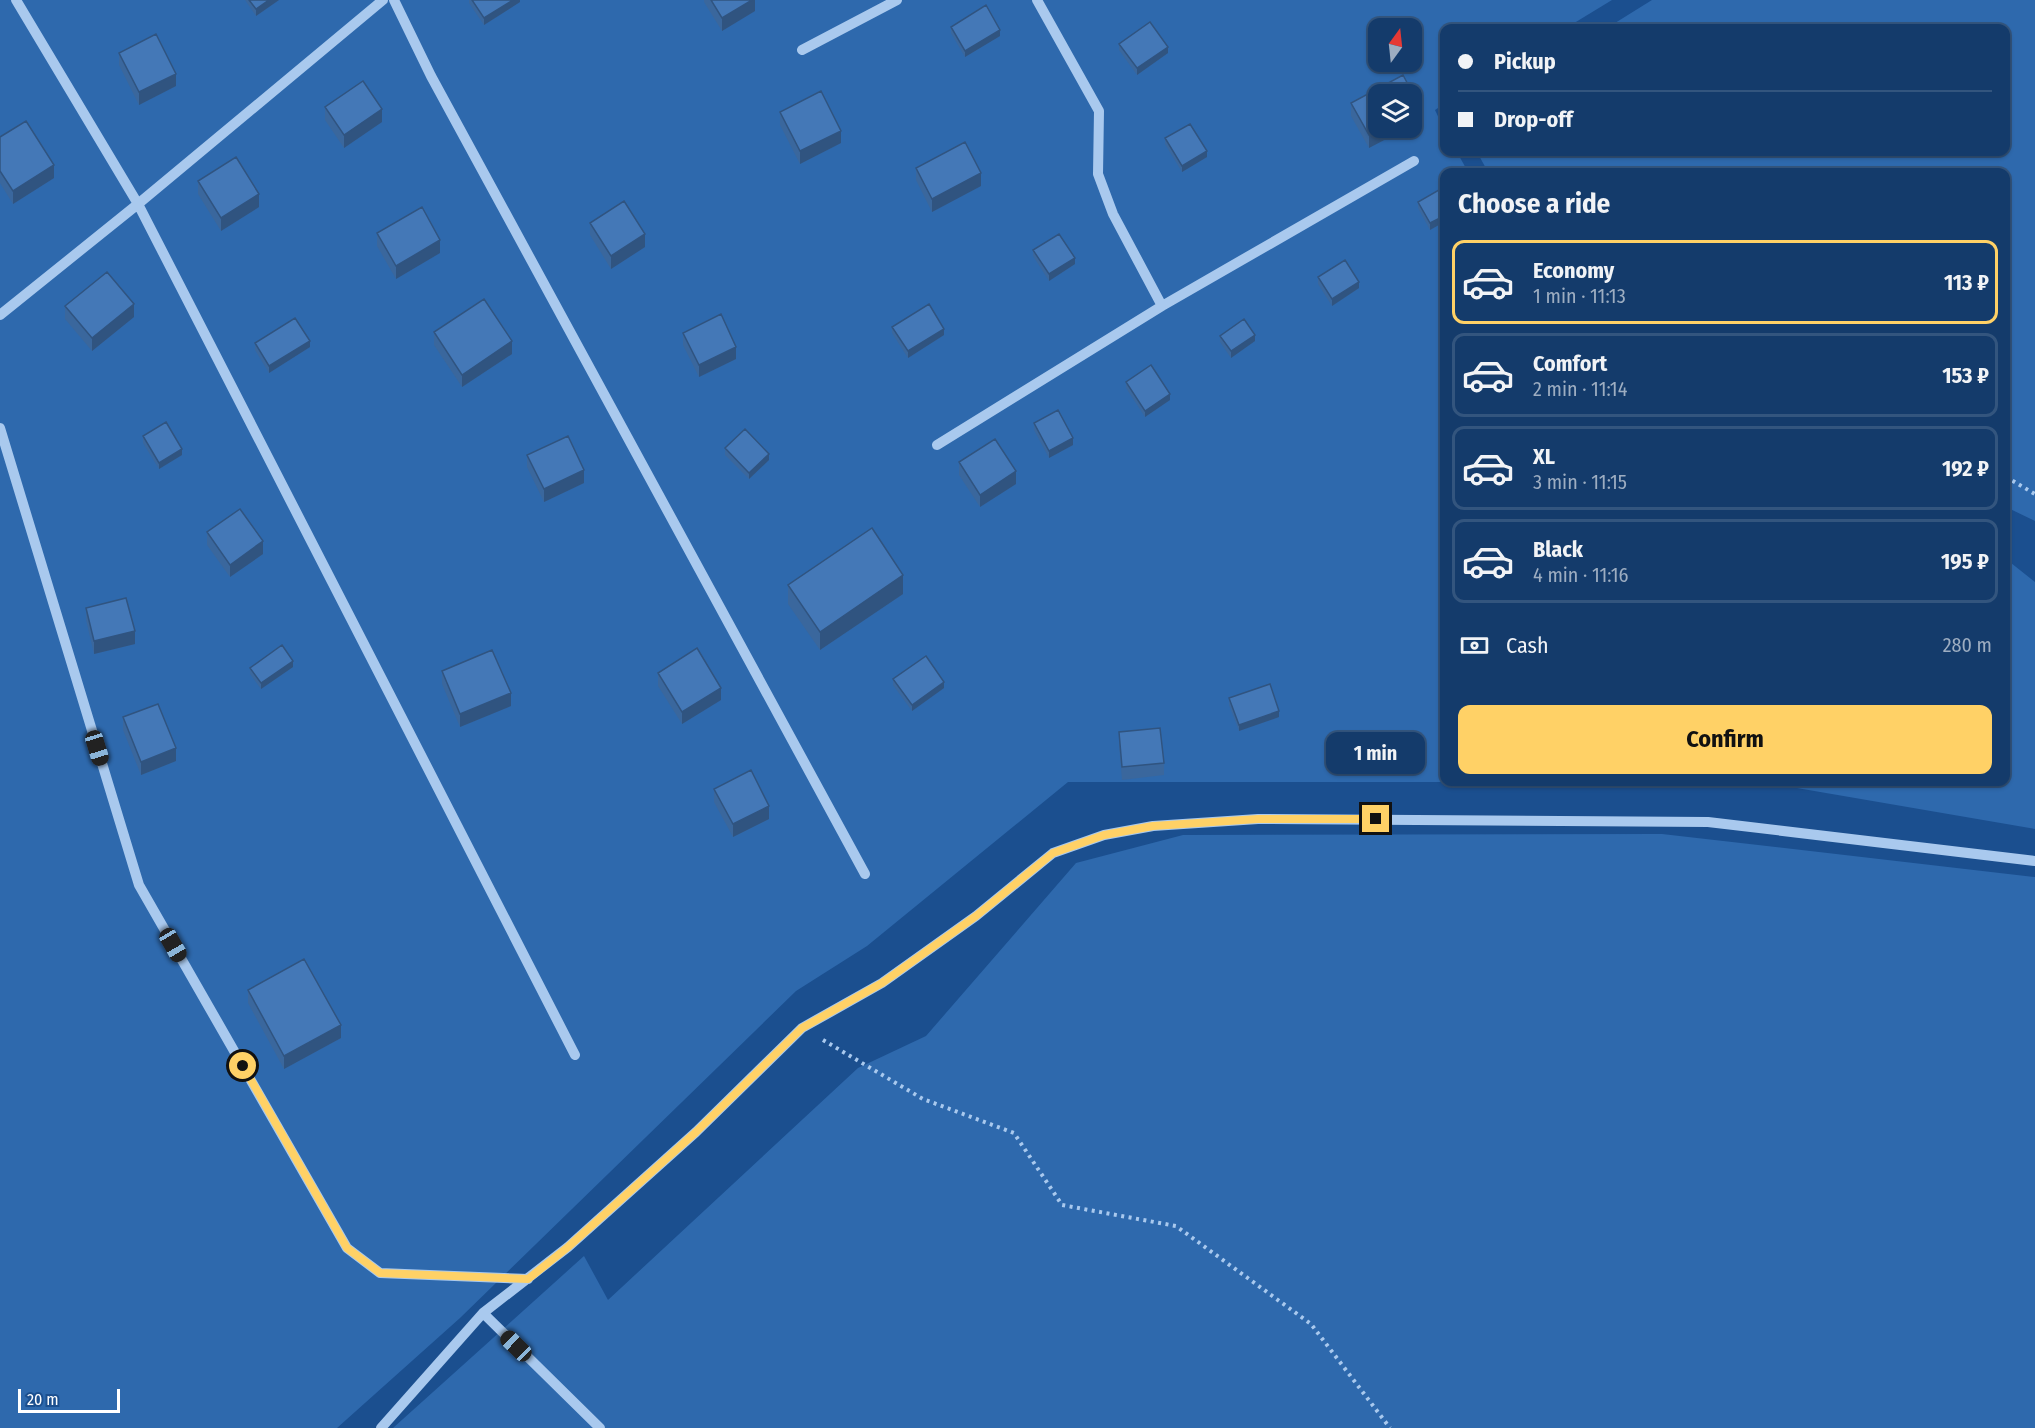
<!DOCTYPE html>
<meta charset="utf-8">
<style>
:root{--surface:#143b6b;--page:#1d4271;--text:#f1f3f6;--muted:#9dadc1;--line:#33557e;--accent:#ffd166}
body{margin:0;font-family:"Fira Sans Condensed",sans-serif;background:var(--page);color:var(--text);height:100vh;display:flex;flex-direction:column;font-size:22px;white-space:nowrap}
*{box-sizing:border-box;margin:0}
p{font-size:20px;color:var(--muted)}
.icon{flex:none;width:33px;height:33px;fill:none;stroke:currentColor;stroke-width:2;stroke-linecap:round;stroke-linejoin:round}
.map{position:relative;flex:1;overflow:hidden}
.details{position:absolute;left:1440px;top:168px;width:570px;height:618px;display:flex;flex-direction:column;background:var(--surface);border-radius:12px;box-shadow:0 2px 4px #0004,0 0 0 2px var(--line)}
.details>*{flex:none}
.top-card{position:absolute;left:1440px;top:24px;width:570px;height:132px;border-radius:12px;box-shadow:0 2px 4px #0004,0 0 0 2px var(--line);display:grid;align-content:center;height:132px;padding:0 18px;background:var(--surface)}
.needle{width:39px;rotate:15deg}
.fabs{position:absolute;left:1368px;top:18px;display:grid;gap:12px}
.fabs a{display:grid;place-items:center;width:54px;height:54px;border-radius:12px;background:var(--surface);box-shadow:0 2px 4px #0004,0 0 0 2px var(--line);font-size:30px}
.scale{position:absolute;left:18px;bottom:15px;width:102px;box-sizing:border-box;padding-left:6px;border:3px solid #fff;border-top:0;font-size:16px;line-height:21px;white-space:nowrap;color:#fff;-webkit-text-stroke:4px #1b4f8f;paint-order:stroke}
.end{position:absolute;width:27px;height:27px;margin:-14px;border:8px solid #ffd166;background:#111;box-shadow:0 0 0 3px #111}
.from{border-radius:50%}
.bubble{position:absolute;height:42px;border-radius:12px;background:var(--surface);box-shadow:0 2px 4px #0004,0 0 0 2px var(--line);font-size:20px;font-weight:700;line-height:42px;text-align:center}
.car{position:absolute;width:18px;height:36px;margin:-18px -9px;border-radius:8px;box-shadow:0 0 4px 2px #0007;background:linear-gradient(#222 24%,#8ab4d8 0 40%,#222 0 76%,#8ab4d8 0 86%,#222 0)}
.top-card b{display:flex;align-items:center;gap:21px;height:57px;font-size:22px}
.top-card b+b{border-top:2px solid var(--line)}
.top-card i{width:15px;height:15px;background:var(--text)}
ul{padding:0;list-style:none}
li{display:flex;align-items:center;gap:18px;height:84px;margin:0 12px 9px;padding:0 6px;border:3px solid var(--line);border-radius:12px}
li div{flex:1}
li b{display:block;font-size:22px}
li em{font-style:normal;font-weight:700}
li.selected{border-color:var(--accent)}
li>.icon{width:54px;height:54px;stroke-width:1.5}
h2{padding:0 18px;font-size:27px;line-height:72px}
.pay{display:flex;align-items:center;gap:15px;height:66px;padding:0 18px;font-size:22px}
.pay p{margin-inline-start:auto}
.button{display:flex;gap:12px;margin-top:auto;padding:12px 18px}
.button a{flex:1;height:69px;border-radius:12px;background:var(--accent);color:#111;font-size:24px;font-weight:700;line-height:69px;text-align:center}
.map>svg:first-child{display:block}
.green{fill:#2e69ad;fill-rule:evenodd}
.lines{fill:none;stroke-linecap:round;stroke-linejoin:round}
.path{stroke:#a9c9ee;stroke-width:4;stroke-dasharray:3 4.5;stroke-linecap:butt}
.minor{stroke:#a9c9ee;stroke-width:10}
.wall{fill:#3a679d}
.shaded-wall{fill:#305480}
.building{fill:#4478b7;stroke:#305480;stroke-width:1.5}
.route{stroke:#ffd166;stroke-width:8}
</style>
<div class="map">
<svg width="2035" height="1428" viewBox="0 0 2035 1428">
<rect width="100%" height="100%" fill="#1b4f8f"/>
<path class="green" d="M0,0H1612L1566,28H1444V104L1435,110L1444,129V152H1457L1468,172H1444V782H2006V559L2035,582V829L1762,782H1068L867,946L796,991L460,1318L337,1428H0ZM1378,28H1412V62H1378ZM1378,94H1412V128H1378Z
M1652,0H2035V521L2006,507V172H1488L1477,152H2006V28H1607Z
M1662,834L2035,877V1428H393L584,1256L608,1300L858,1068L926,1036L1076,863L1183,835Z"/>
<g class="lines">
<path class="path" d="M2006,477L2035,494
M823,1040L923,1099L1014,1133L1062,1205L1176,1226L1311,1324L1390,1428"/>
<path class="minor" d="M16,0L138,204L575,1055
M394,0L431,76L865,874
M1037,0L1099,111L1098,174L1113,214L1162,306L1414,161
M802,50L897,0
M0,315L138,204L383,0
M0,428L139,885L347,1248L380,1273L528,1279
M937,445L1162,306
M483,1313L600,1428
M381,1428L483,1313L568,1247L696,1132L802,1028L882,983L976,916L1053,853L1104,835L1153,826L1258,819L1708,822L2035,861"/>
</g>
<path class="wall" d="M245,0H279L256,16Z
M469,0H520V2L484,25L469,3Z
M704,0H755V11L722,31L704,2Z
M951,27L1000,36L965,57L951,33Z
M1119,44L1168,53L1137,75L1119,50Z
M119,53L176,86L139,105L119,65Z
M1351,103L1420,120L1378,128H1407L1369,148L1351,116Z
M325,107L382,122L344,148L325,120Z
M780,112L841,143L800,164L780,125Z
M0,137L54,178L13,204L0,183Z
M1165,138L1207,157L1182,172L1165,144Z
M916,168L981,186L932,212L916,180Z
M198,181L259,207L221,231L198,194Z
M1444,187V222L1430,230L1418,208V202Z
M590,223L645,247L611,269L590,235Z
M377,233L440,253L396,279L377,246Z
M1033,250L1075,264L1049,281L1033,256Z
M1318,277L1359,288L1332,306L1318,284Z
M65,306L134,317L92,351L65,319Z
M892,327L944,335L908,358L892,333Z
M434,332L512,354L462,387L434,345Z
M683,333L736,359L699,377L683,345Z
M1220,336L1255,341L1231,358L1220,342Z
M255,343L310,347L269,373L255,350Z
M1126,382L1170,400L1145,417L1126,388Z
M1034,423L1073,445L1049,458L1034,430Z
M143,436L182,455L159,469L143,443Z
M725,448L769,460L749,479L725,455Z
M527,455L584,483L544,502L527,467Z
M959,462L1016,484L980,507L959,475Z
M207,532L263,554L230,577L207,545Z
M788,585L903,594L820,650L788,604Z
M86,608L135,644L94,654L86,620Z
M293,667L261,689L250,674V668Z
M442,671L511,706L460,727L442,684Z
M658,673L721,700L682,724L658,686Z
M893,679L944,688L912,711L893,685Z
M1229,698L1279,717L1239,731L1229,705Z
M123,717L176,761L141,775L123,730Z
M1119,732L1164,763V775L1122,780L1119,745Z
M714,789L769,819L733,837L714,802Z
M248,990L341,1038L284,1069L248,1003Z"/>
<path class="shaded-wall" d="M269,0H279L256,16V9Z
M513,0H520V2L484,25V18Z
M752,0H755V11L722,31V18Z
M1000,30V36L965,57V51Z
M1168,47V53L1137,75V68Z
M176,74V86L139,105V92Z
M1420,107V120L1412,125V112Z
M382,109V122L344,148V135Z
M1383,128H1407L1369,148V135Z
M841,131V143L800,164V151Z
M1207,151V157L1182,172V166Z
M54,165V178L13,204V191Z
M981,173V186L932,212V199Z
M259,194V207L221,231V218Z
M1444,216V222L1430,230V223Z
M645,234V247L611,269V256Z
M440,240V253L396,279V266Z
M1075,258V264L1049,281V274Z
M1359,282V288L1332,306V299Z
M134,304V317L92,351V338Z
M944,329V335L908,358V351Z
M1255,335V341L1231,358V351Z
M310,341V347L269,373V366Z
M512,341V354L462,387V375Z
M736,347V359L699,377V365Z
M1170,394V400L1145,417V411Z
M1073,438V445L1049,458V451Z
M182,449V455L159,469V463Z
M769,454V460L749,479V473Z
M584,470V483L544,502V489Z
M1016,471V484L980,507V495Z
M263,541V554L230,577V565Z
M903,575V594L820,650V632Z
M135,631V644L94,654V641Z
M293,661V667L261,689V683Z
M944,682V688L912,711V705Z
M721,688V700L682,724V712Z
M511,693V706L460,727V714Z
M1279,711V717L1239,731V725Z
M176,748V761L141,775V762Z
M769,806V819L733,837V824Z
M341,1025V1038L284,1069V1056Z"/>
<path class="building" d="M249,0H269L256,9Z
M472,0H513L484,18Z
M711,0H752L722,18Z
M986,5L1000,30L965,51L951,27Z
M1150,22L1168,47L1137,68L1119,44Z
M156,34L176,74L139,92L119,53Z
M1403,75L1420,107L1412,112V94H1378V128H1383L1369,135L1351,103Z
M363,81L382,109L344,135L325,107Z
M821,91L841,131L800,151L780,112Z
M26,121L54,165L13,191L0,171V137Z
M1190,124L1207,151L1182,166L1165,138Z
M965,142L981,173L932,199L916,168Z
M236,157L259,194L221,218L198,181Z
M1444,187V216L1430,223L1418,202Z
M624,201L645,234L611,256L590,223Z
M422,207L440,240L396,266L377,233Z
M1059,234L1075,258L1049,274L1033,250Z
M1345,260L1359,282L1332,299L1318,277Z
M107,272L134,304L92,338L65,306Z
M484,299L512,341L462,375L434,332Z
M929,304L944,329L908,351L892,327Z
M721,314L736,347L699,365L683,333Z
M295,318L310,341L269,366L255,343Z
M1244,319L1255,335L1231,351L1220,336Z
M1151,365L1170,394L1145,411L1126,382Z
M1058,410L1073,438L1049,451L1034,423Z
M166,422L182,449L159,463L143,436Z
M745,429L769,454L749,473L725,448Z
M568,436L584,470L544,489L527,455Z
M995,439L1016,471L980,495L959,462Z
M240,509L263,541L230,565L207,532Z
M872,528L903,575L820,632L788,585Z
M126,598L135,631L94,641L86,608Z
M282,645L293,661L261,683L250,668Z
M697,648L721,688L682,712L658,673Z
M492,650L511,693L460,714L442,671Z
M926,656L944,682L912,705L893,679Z
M1270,684L1279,711L1239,725L1229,698Z
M158,704L176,748L141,762L123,717Z
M1160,728L1164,763L1122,767L1119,732Z
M751,770L769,806L733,824L714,789Z
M304,959L341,1025L284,1056L248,990Z"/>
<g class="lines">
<path class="route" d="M243,1066L347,1248L380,1273L528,1279L568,1247L696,1132L802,1028L882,983L976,916L1053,853L1104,835L1153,826L1258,819H1376"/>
</g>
</svg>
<div class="fabs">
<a><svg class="needle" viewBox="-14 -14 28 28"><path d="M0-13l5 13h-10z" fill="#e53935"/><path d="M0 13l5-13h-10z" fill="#9dadc1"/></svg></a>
<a><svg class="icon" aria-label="layers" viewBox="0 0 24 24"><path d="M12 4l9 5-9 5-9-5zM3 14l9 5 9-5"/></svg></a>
</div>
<div class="scale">20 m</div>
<i class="end from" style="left:243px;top:1066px"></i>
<i class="end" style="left:1376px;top:819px"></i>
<div class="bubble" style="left:1326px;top:732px;width:99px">1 min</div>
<i class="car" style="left:97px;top:748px;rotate:163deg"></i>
<i class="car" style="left:173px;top:945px;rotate:150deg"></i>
<i class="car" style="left:516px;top:1346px;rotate:314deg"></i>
<div class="top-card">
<b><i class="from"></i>Pickup</b>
<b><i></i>Drop-off</b>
</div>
<section class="details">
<h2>Choose a ride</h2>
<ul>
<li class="selected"><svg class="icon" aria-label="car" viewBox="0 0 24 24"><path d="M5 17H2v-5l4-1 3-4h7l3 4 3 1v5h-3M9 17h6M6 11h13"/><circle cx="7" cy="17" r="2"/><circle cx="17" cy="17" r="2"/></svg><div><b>Economy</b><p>1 min · 11:13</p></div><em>113 ₽</em></li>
<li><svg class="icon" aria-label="car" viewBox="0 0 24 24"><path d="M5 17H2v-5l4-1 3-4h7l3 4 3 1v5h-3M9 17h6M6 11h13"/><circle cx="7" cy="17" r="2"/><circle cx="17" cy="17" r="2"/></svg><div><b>Comfort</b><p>2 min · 11:14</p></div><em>153 ₽</em></li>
<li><svg class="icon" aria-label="car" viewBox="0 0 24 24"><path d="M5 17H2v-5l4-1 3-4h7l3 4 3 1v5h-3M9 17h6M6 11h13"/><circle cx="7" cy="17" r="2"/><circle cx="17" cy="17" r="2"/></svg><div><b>XL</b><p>3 min · 11:15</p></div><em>192 ₽</em></li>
<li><svg class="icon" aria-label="car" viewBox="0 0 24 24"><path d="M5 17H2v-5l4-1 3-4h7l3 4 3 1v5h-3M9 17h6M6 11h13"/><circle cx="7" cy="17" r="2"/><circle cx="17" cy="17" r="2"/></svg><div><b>Black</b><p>4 min · 11:16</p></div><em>195 ₽</em></li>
</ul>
<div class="pay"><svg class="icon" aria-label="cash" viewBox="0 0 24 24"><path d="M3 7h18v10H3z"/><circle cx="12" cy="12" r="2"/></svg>Cash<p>280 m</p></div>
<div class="button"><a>Confirm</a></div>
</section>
</div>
